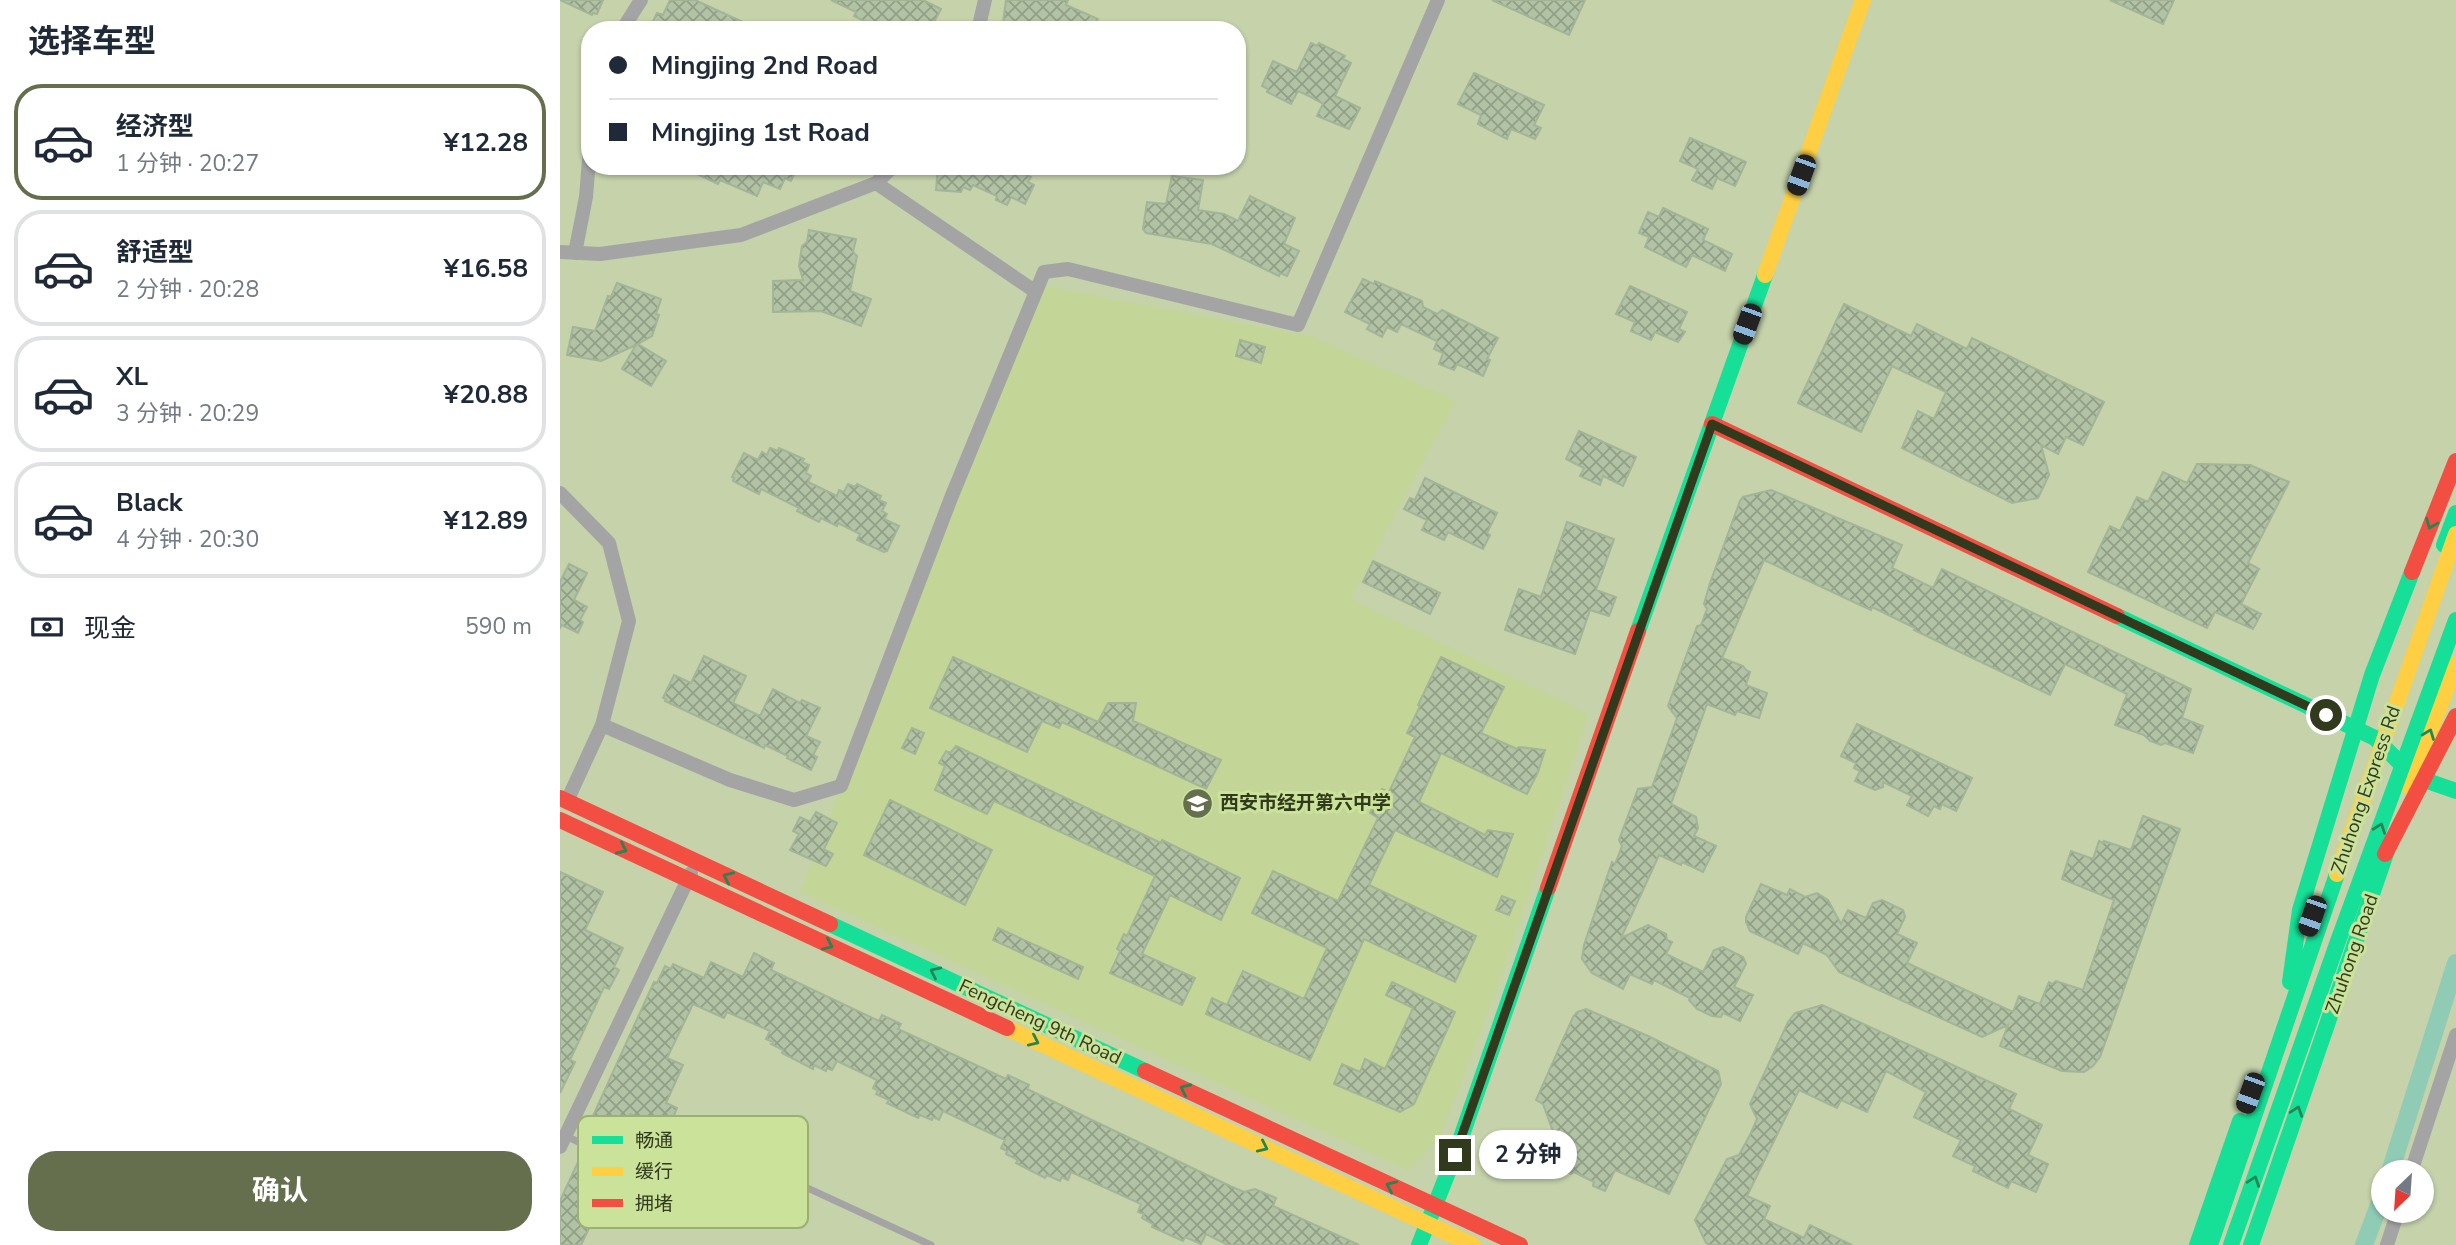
<!DOCTYPE html>
<html lang="zh">
<meta charset="utf-8">
<style>
:root{--surface:#fff;--page:#f2f2f3;--text:#1f2937;--muted:#747a83;--line:#e0e1e3;--accent:#656f4e}
body{margin:0;font-family:"Nunito Sans","Noto Sans SC",sans-serif;background:var(--page);color:var(--text);height:100vh;display:flex;flex-direction:column;font-size:26px;white-space:nowrap}
*{box-sizing:border-box;margin:0}
p{font-size:23px;color:var(--muted)}
.icon{flex:none;width:38px;height:38px;fill:none;stroke:currentColor;stroke-width:2;stroke-linecap:round;stroke-linejoin:round}
.map{position:relative;flex:1;overflow:hidden}
.details{display:flex;flex-direction:column;background:var(--surface);width:560px}
.details>*{flex:none}
.hud{position:absolute;left:21px;top:21px;width:665px;height:154px;border-radius:28px;box-shadow:0 2px 5px #0004;display:grid;align-content:center;height:154px;padding:0 28px;background:var(--surface)}
.needle{width:46px;rotate:205deg}
.tools{position:absolute;left:1811px;top:1160px;display:grid;gap:14px}
.tools a{display:grid;place-items:center;width:63px;height:63px;border-radius:50%;background:var(--surface);box-shadow:0 2px 5px #0004;font-size:35px}
.end{position:absolute;width:32px;height:32px;margin:-16px;border:9px solid #323a1d;background:#fff;box-shadow:0 0 0 4px #fff}
.from{border-radius:50%}
.bubble{position:absolute;height:49px;border-radius:24px;background:var(--surface);box-shadow:0 2px 5px #0004;font-size:23px;font-weight:700;line-height:49px;text-align:center}
.car{position:absolute;width:21px;height:42px;margin:-21px -10px;border-radius:9px;box-shadow:0 0 5px 2px #0007;background:linear-gradient(#222 24%,#8ab4d8 0 40%,#222 0 76%,#8ab4d8 0 86%,#222 0)}
.hud b{display:flex;align-items:center;gap:24px;height:66px;font-size:26px}
.hud b+b{border-top:2px solid var(--line)}
.hud i{width:18px;height:18px;background:var(--text)}
ul{padding:0;list-style:none}
li{display:flex;align-items:center;gap:21px;height:116px;margin:0 14px 10px;padding:0 14px;border:4px solid var(--line);border-radius:28px}
li div{flex:1}
li b{display:block;font-size:26px}
li em{font-style:normal;font-weight:700}
li.selected{border-color:var(--accent)}
li>.icon{width:63px;height:63px;stroke-width:1.5}
h2{padding:0 28px;font-size:32px;line-height:84px}
.pay{display:flex;align-items:center;gap:18px;height:77px;padding:0 28px;font-size:26px}
.pay p{margin-inline-start:auto}
.button{display:flex;gap:14px;margin-top:auto;padding:14px 28px}
.button a{flex:1;height:80px;border-radius:28px;background:var(--accent);color:#fff;font-size:28px;font-weight:700;line-height:80px;text-align:center}
main{display:flex;flex:1;min-height:0}
.map>svg:first-child{display:block}
.built{fill:#c3d698}
.lines{fill:none;stroke-linecap:round;stroke-linejoin:round}
.canal{stroke:#90cbb6;stroke-width:18}
.building{fill:url(#building-cross-hatch);stroke:#a3b497;stroke-width:2}
.lane{stroke:#a5a4a5;stroke-width:7}
.street{stroke:#a5a4a5;stroke-width:14}
.fast{stroke:#16e098;stroke-width:16}
.slow{stroke:#ffcf43;stroke-width:16}
.jam{stroke:#f24e42;stroke-width:16}
.fast-bridge{stroke:#16e098;stroke-width:16}
.slow-bridge{stroke:#ffcf43;stroke-width:16}
.jam-bridge{stroke:#f24e42;stroke-width:16}
.oneway{stroke:#258554}
.route{stroke:#323a1d;stroke-width:9}
.labels{text-anchor:middle;dominant-baseline:central;stroke-width:6;stroke-linejoin:round;paint-order:stroke}
.street-label{font-size:19px;fill:#323a1d;stroke:#cbe29a}
.poi-label{font-size:19px;font-weight:bold;fill:#323a1d;stroke:#cbe29a;text-anchor:start}
.key{fill:#cbe29a;stroke:#9db074;stroke-width:2}
.key-label{font-size:19px;fill:#323a1d}
</style>
<main>
<section class="details">
<h2>选择车型</h2>
<ul>
<li class="selected"><svg class="icon" aria-label="car" viewBox="0 0 24 24"><path d="M5 17H2v-5l4-1 3-4h7l3 4 3 1v5h-3M9 17h6M6 11h13"/><circle cx="7" cy="17" r="2"/><circle cx="17" cy="17" r="2"/></svg><div><b>经济型</b><p>1 分钟 · 20:27</p></div><em>¥12.28</em></li>
<li><svg class="icon" aria-label="car" viewBox="0 0 24 24"><path d="M5 17H2v-5l4-1 3-4h7l3 4 3 1v5h-3M9 17h6M6 11h13"/><circle cx="7" cy="17" r="2"/><circle cx="17" cy="17" r="2"/></svg><div><b>舒适型</b><p>2 分钟 · 20:28</p></div><em>¥16.58</em></li>
<li><svg class="icon" aria-label="car" viewBox="0 0 24 24"><path d="M5 17H2v-5l4-1 3-4h7l3 4 3 1v5h-3M9 17h6M6 11h13"/><circle cx="7" cy="17" r="2"/><circle cx="17" cy="17" r="2"/></svg><div><b>XL</b><p>3 分钟 · 20:29</p></div><em>¥20.88</em></li>
<li><svg class="icon" aria-label="car" viewBox="0 0 24 24"><path d="M5 17H2v-5l4-1 3-4h7l3 4 3 1v5h-3M9 17h6M6 11h13"/><circle cx="7" cy="17" r="2"/><circle cx="17" cy="17" r="2"/></svg><div><b>Black</b><p>4 分钟 · 20:30</p></div><em>¥12.89</em></li>
</ul>
<div class="pay"><svg class="icon" aria-label="cash" viewBox="0 0 24 24"><path d="M3 7h18v10H3z"/><circle cx="12" cy="12" r="2"/></svg>现金<p>590 m</p></div>
<div class="button"><a>确认</a></div>
</section>
<div class="map">
<svg width="1896" height="1245" viewBox="0 0 1896 1245">
<defs>
<pattern id="building-cross-hatch" width="8" height="8" patternUnits="userSpaceOnUse" patternTransform="scale(1.75)"><rect width="8" height="8" fill="#b1c2a5"/><path d="M0 0l8 8M0 8l8-8" fill="none" stroke="#919f86"/></pattern>
</defs>
<rect width="100%" height="100%" fill="#c5d2aa"/>
<path class="built" d="M479,285L753,337L896,400L791,599L1029,714L942,975L881,1135L849,1171L240,892Z"/>
<g class="lines">
<path class="canal" d="M1830,1172L1896,963
M1804,1245L1824,1192"/>
</g>
<path class="building" d="M0,0H43L37,14L33,13L32,15Z
M110,0H135L200,30H89L97,13L103,15Z
M271,0H363L381,9L370,30H322L294,16L296,12Z
M446,0H508L506,5L538,19L533,30H442Z
M932,0H1025L1009,35Z
M1550,0H1614L1603,24Z
M751,43L757,46L759,43L785,56L783,59L791,63L775,96L800,108L789,129L757,116L763,104L749,96L738,91L731,104L707,92L708,89L702,86L713,61L737,72Z
M914,73L984,105L974,125L981,128L975,139L951,129L947,139L918,124L921,115L898,104Z
M1130,138L1186,162L1175,186L1157,178L1152,189L1132,180L1138,169L1120,161Z
M120,166H231L236,170L231,181L225,178L220,189L203,182L197,196L160,180L158,184Z
M378,166H446L471,177L468,182L474,185L465,204L451,197L447,205L436,200L437,196L413,185L410,190L403,187L401,192L376,190Z
M612,176L643,180L638,210L664,214L678,221L690,196L735,218L724,244L739,251L727,276L720,273L719,276L652,244L586,233L583,229L587,202L606,204Z
M1103,208L1148,229L1143,240L1172,254L1165,271L1132,255L1126,267L1085,247L1089,237L1079,233L1088,212L1099,217Z
M249,230L296,239L293,252L297,256L290,291L311,299L301,326L261,311L213,312V281L243,280L239,266L242,246L247,242Z
M803,279L814,284L815,281L862,301L863,307L877,314L882,310L938,338L927,359L930,360L923,376L897,364L894,370L879,364L883,353L874,349L877,341L841,324L837,332L827,327L822,337L807,329L810,324L785,312Z
M57,283L101,299L96,314L99,315L92,336L78,344L106,361L91,386L62,369L76,345L41,361L7,355L13,327L35,331L48,296L51,297Z
M1070,286L1127,312L1119,329L1125,332L1118,342L1095,332L1091,340L1071,331L1075,322L1056,314Z
M1284,304L1351,336L1357,324L1407,349L1412,338L1544,402L1523,445L1506,437L1498,454L1481,445L1489,475L1478,498L1452,503L1342,448L1358,411L1374,419L1386,392L1332,366L1301,432L1238,403Z
M680,340L705,347L701,363L676,356Z
M1019,431L1076,457L1063,486L1043,476L1040,485L1020,476L1024,468L1006,459Z
M210,448L218,451L219,448L244,459L242,462L249,465L246,473L251,476L248,482L277,496L279,490L284,492L288,484L295,487L297,484L321,496L319,500L326,503L322,511L327,514L324,519L339,526L327,551L324,552L297,540L300,534L278,523L277,526L261,518L259,522L237,511L239,508L201,489L199,494L173,481L174,478L172,477L184,453L198,460L202,452L207,455Z
M1637,464L1690,465L1729,482L1688,563L1699,569L1681,604L1701,614L1693,629L1655,612L1647,628L1528,572L1550,526L1560,531L1577,497L1588,502L1603,472L1627,483Z
M865,478L937,513L927,533L930,535L923,549L888,532L884,540L862,530L867,520L844,509L850,498L855,500Z
M1211,490L1342,545L1332,568L1373,588L1382,569L1631,689L1622,718L1643,726L1633,753L1605,743L1601,745L1590,741L1584,735L1555,725L1567,694L1505,664L1490,695L1354,630L1355,628L1312,607L1311,610L1204,560L1162,658L1183,666L1186,670L1190,672L1186,685L1207,693L1199,718L1177,711L1175,715L1147,704L1111,804L1136,817L1138,828L1134,836L1156,846L1143,872L1122,862L1121,865L1099,855L1061,938L1088,925L1106,934L1107,940L1112,942L1106,954L1143,972L1154,950L1163,947L1183,957L1186,964L1174,987L1193,995L1180,1021L1163,1013L1161,1017L1152,1016L1137,1009L1129,1000L1130,998L1094,980L1092,984L1070,974L1063,989L1032,973L1022,959L1024,945L1052,862L1055,864L1062,846L1059,840L1078,789L1092,787L1117,718L1108,706L1137,626L1141,625L1147,609L1144,604L1150,583L1180,501L1183,497Z
M1007,522L1054,539L1036,590L1056,597L1049,616L1030,610L1015,654L945,630L959,589L981,597Z
M813,561L880,593L870,614L803,582Z
M9,564L27,573L14,600L27,607L20,620L23,622L18,633L2,625L0,628V582Z
M144,656L186,676L173,703L200,716L213,689L240,703L242,700L260,708L246,736L260,742L253,755L257,757L251,770L227,758L228,756L205,745L204,748L105,701L106,699L103,698L114,675L131,683Z
M393,657L538,722L548,703H576L573,721L661,760L646,789L502,722L499,728L482,721L467,752L370,708Z
M881,657L944,687L921,733L957,749L959,747L985,750L978,772L967,794L881,753L859,802L925,835L928,830L953,834L937,877L835,830L809,885L916,936L895,982L804,939L750,1060L646,1014L652,998L667,1005L683,971L744,999L767,948L692,913L713,871L778,901L818,818L810,813L822,789L829,792L855,737L847,733L860,706L858,705Z
M1297,724L1412,778L1396,811L1382,804L1380,809L1374,806L1368,816L1347,805L1352,796L1323,782V787L1315,790L1295,781L1300,771L1294,768L1296,763L1281,756Z
M352,728L364,733L355,754L342,748Z
M396,746L601,843L602,840L680,878L661,920L610,895L582,954L635,978L622,1005L550,973L560,951L557,949L564,934L567,936L595,876L434,801L427,814L375,790L385,766L379,763L386,751L390,753Z
M330,800L432,850L405,905L304,855Z
M256,812L277,823L264,849L273,854L266,866L230,850L239,834L233,831L240,817L250,822Z
M1583,816L1620,829L1540,1057L1533,1066L1524,1072L1502,1071L1440,1046L1448,1025L1422,1037L1279,972L1267,955L1243,943L1238,954L1190,931L1186,922V917L1201,884L1227,895L1230,889L1245,897L1257,893L1268,900L1281,924L1288,910L1306,918L1313,903L1322,900L1343,910L1345,917L1337,934L1357,943L1347,963L1453,1012L1459,996L1480,1004L1489,982L1492,984L1496,981L1523,990L1554,900L1502,879L1511,851L1533,859L1539,841L1543,843L1544,841L1571,850Z
M0,872L43,892L25,930L63,948L54,967L59,970L49,989L44,987L10,1060L15,1062L0,1093Z
M942,896L955,901L949,915L936,910Z
M438,928L523,967L518,979L433,940Z
M194,953L214,963L211,970L319,1021L322,1015L341,1024L338,1029L446,1079L448,1075L469,1085L467,1089L670,1186L684,1192L695,1189L716,1198L713,1206L799,1245H668L646,1234L641,1244L625,1237L623,1241L592,1227L593,1224L582,1218L584,1214L578,1212L581,1204L511,1172L508,1180L502,1177L500,1181L487,1175L485,1178L456,1163L458,1160L446,1154L447,1151L441,1148L445,1140L383,1111L379,1120L373,1117L372,1120L360,1115L358,1118L327,1103L329,1100L316,1094L318,1091L313,1088L317,1080L277,1061L272,1070L267,1068L266,1071L254,1065L253,1069L222,1053L223,1050L211,1044L213,1042L206,1039L210,1031L167,1012L164,1018L133,1004L107,1058L123,1065L106,1103L117,1108L110,1125L105,1122L104,1125L90,1119L89,1122L70,1114L63,1129L51,1123L42,1138L27,1129L94,982L97,983L105,966L111,969L113,964L144,978L151,962L183,977Z
M832,982L895,1012L854,1104L840,1112L774,1084L782,1064L800,1072L805,1059L825,1069L853,1008L826,995Z
M1262,1005L1456,1094L1449,1109L1482,1125L1468,1155L1488,1164L1476,1192L1451,1181L1448,1188L1413,1171L1415,1166L1393,1156L1401,1140L1354,1117L1366,1092L1326,1071L1307,1112L1281,1100L1277,1108L1239,1090L1187,1196L1210,1206L1204,1219L1244,1238L1250,1225L1292,1245H1150L1146,1243L1135,1220L1167,1159L1179,1155L1190,1135L1197,1119L1190,1104L1228,1022L1235,1013Z
M1026,1009L1088,1036L1158,1071L1161,1084L1109,1194L1055,1170L1045,1191L1033,1186L1034,1182L1014,1172L1011,1174L1001,1170L1004,1162L983,1104L976,1100L1013,1017L1017,1012Z
M18,1162L68,1185L59,1204L44,1197L21,1245H0V1201Z"/>
<g class="lines">
<path class="lane" d="M4,1135L124,1193L150,1143L371,1245"/>
<path class="street" d="M62,30L81,0
M418,30L425,0
M316,183L476,292
M0,252L40,254L181,235L316,183L334,166
M15,253L26,197L30,147
M0,493L49,543L69,621L42,725
M7,801L42,725L170,780L234,800L281,786L391,498L484,272L508,269L738,325L878,0
M0,1147L131,873
M1851,1172L1896,1035
M1827,1245L1838,1211"/>
<path class="fast" d="M1884,545L1896,513
M1557,616L1815,738L1853,776L1896,791
M1078,631L1205,275
M270,924L585,1071
M859,1245L895,1155L988,888
M1637,1245L1680,1121
M1691,1245L1830,842"/>
<path class="slow" d="M1205,275L1303,0
M1849,787L1896,664
M447,1028L913,1245"/>
<path class="jam" d="M1152,424L1557,616
M0,798L270,924
M0,820L447,1028
M988,888L1078,631
M585,1071L960,1245"/>
<path class="fast-bridge" d="M1730,982L1740,910L1812,675L1852,572
M1650,1245L1777,874
M1671,1245L1777,944L1896,620"/>
<path class="slow-bridge" d="M1777,874L1896,534"/>
<path class="jam-bridge" d="M1852,572L1896,461
M1825,854L1896,716"/>
</g>
<defs><path id="oneway-chevron" d="M-2-3.5L2.5 0L-2 3.5" fill="none" stroke-width="1.6" stroke-linecap="round" stroke-linejoin="round" transform="scale(1.75)"/></defs>
<g class="oneway">
<use href="#oneway-chevron" transform="translate(1871 524) rotate(112)"/>
<use href="#oneway-chevron" transform="translate(1869 734) rotate(-69)"/>
<use href="#oneway-chevron" transform="translate(1820 828) rotate(-70)"/>
<use href="#oneway-chevron" transform="translate(62 849) rotate(25)"/>
<use href="#oneway-chevron" transform="translate(168 877) rotate(-155)"/>
<use href="#oneway-chevron" transform="translate(268 945) rotate(25)"/>
<use href="#oneway-chevron" transform="translate(375 972) rotate(-155)"/>
<use href="#oneway-chevron" transform="translate(474 1041) rotate(25)"/>
<use href="#oneway-chevron" transform="translate(625 1089) rotate(-155)"/>
<use href="#oneway-chevron" transform="translate(1737 1111) rotate(-71)"/>
<use href="#oneway-chevron" transform="translate(703 1147) rotate(25)"/>
<use href="#oneway-chevron" transform="translate(1694 1181) rotate(-71)"/>
<use href="#oneway-chevron" transform="translate(831 1186) rotate(-155)"/>
</g>
<g class="lines">
<path class="route" d="M895,1155L1152,424L1766,715"/>
</g>
<defs>
<symbol id="school-disc" viewBox="-11 -11 22 22"><circle r="9.5" fill="#656f4e" stroke="#cbe29a"/><path d="M0-5L7-2L0 1L-7-2ZM-4 1L0 2.5L4 1V4Q0 6-4 4Z" fill="#fff"/></symbol>
</defs>
<g fill-rule="evenodd">
<use href="#school-disc" x="620" y="786" width="35" height="35"/>
</g>
<g class="labels">
<g class="street-label">
<text transform="translate(1806 790) rotate(-71)">Zhuhong Express Rd</text>
<text transform="translate(1792 954) rotate(-71)">Zhuhong Road</text>
<text transform="translate(480 1022) rotate(25)">Fengcheng 9th Road</text>
</g>
<g class="poi-label">
<text x="660" y="803">西安市经开第六中学</text>
</g>
</g>
<rect x="18" y="1116" width="230" height="112" rx="10" class="key"/>
<rect x="32" y="1136" width="31" height="8" fill="#16e098"/>
<rect x="32" y="1167" width="31" height="9" fill="#ffcf43"/>
<rect x="32" y="1199" width="31" height="8" fill="#f24e42"/>
<g class="key-label">
<text x="75" y="1147">畅通</text>
<text x="75" y="1178">缓行</text>
<text x="75" y="1210">拥堵</text>
</g>
</svg>
<div class="tools">
<a><svg class="needle" viewBox="-14 -14 28 28"><path d="M0-13l5 13h-10z" fill="#e53935"/><path d="M0 13l5-13h-10z" fill="#747a83"/></svg></a>
</div>
<i class="end from" style="left:1766px;top:715px"></i>
<i class="end" style="left:895px;top:1155px"></i>
<div class="bubble" style="left:919px;top:1130px;width:98px">2 分钟</div>
<i class="car" style="left:1241px;top:175px;rotate:200deg"></i>
<i class="car" style="left:1187px;top:324px;rotate:200deg"></i>
<i class="car" style="left:1752px;top:916px;rotate:199deg"></i>
<i class="car" style="left:1690px;top:1093px;rotate:200deg"></i>
<div class="hud">
<b><i class="from"></i>Mingjing 2nd Road</b>
<b><i></i>Mingjing 1st Road</b>
</div>
</div>
</main>
